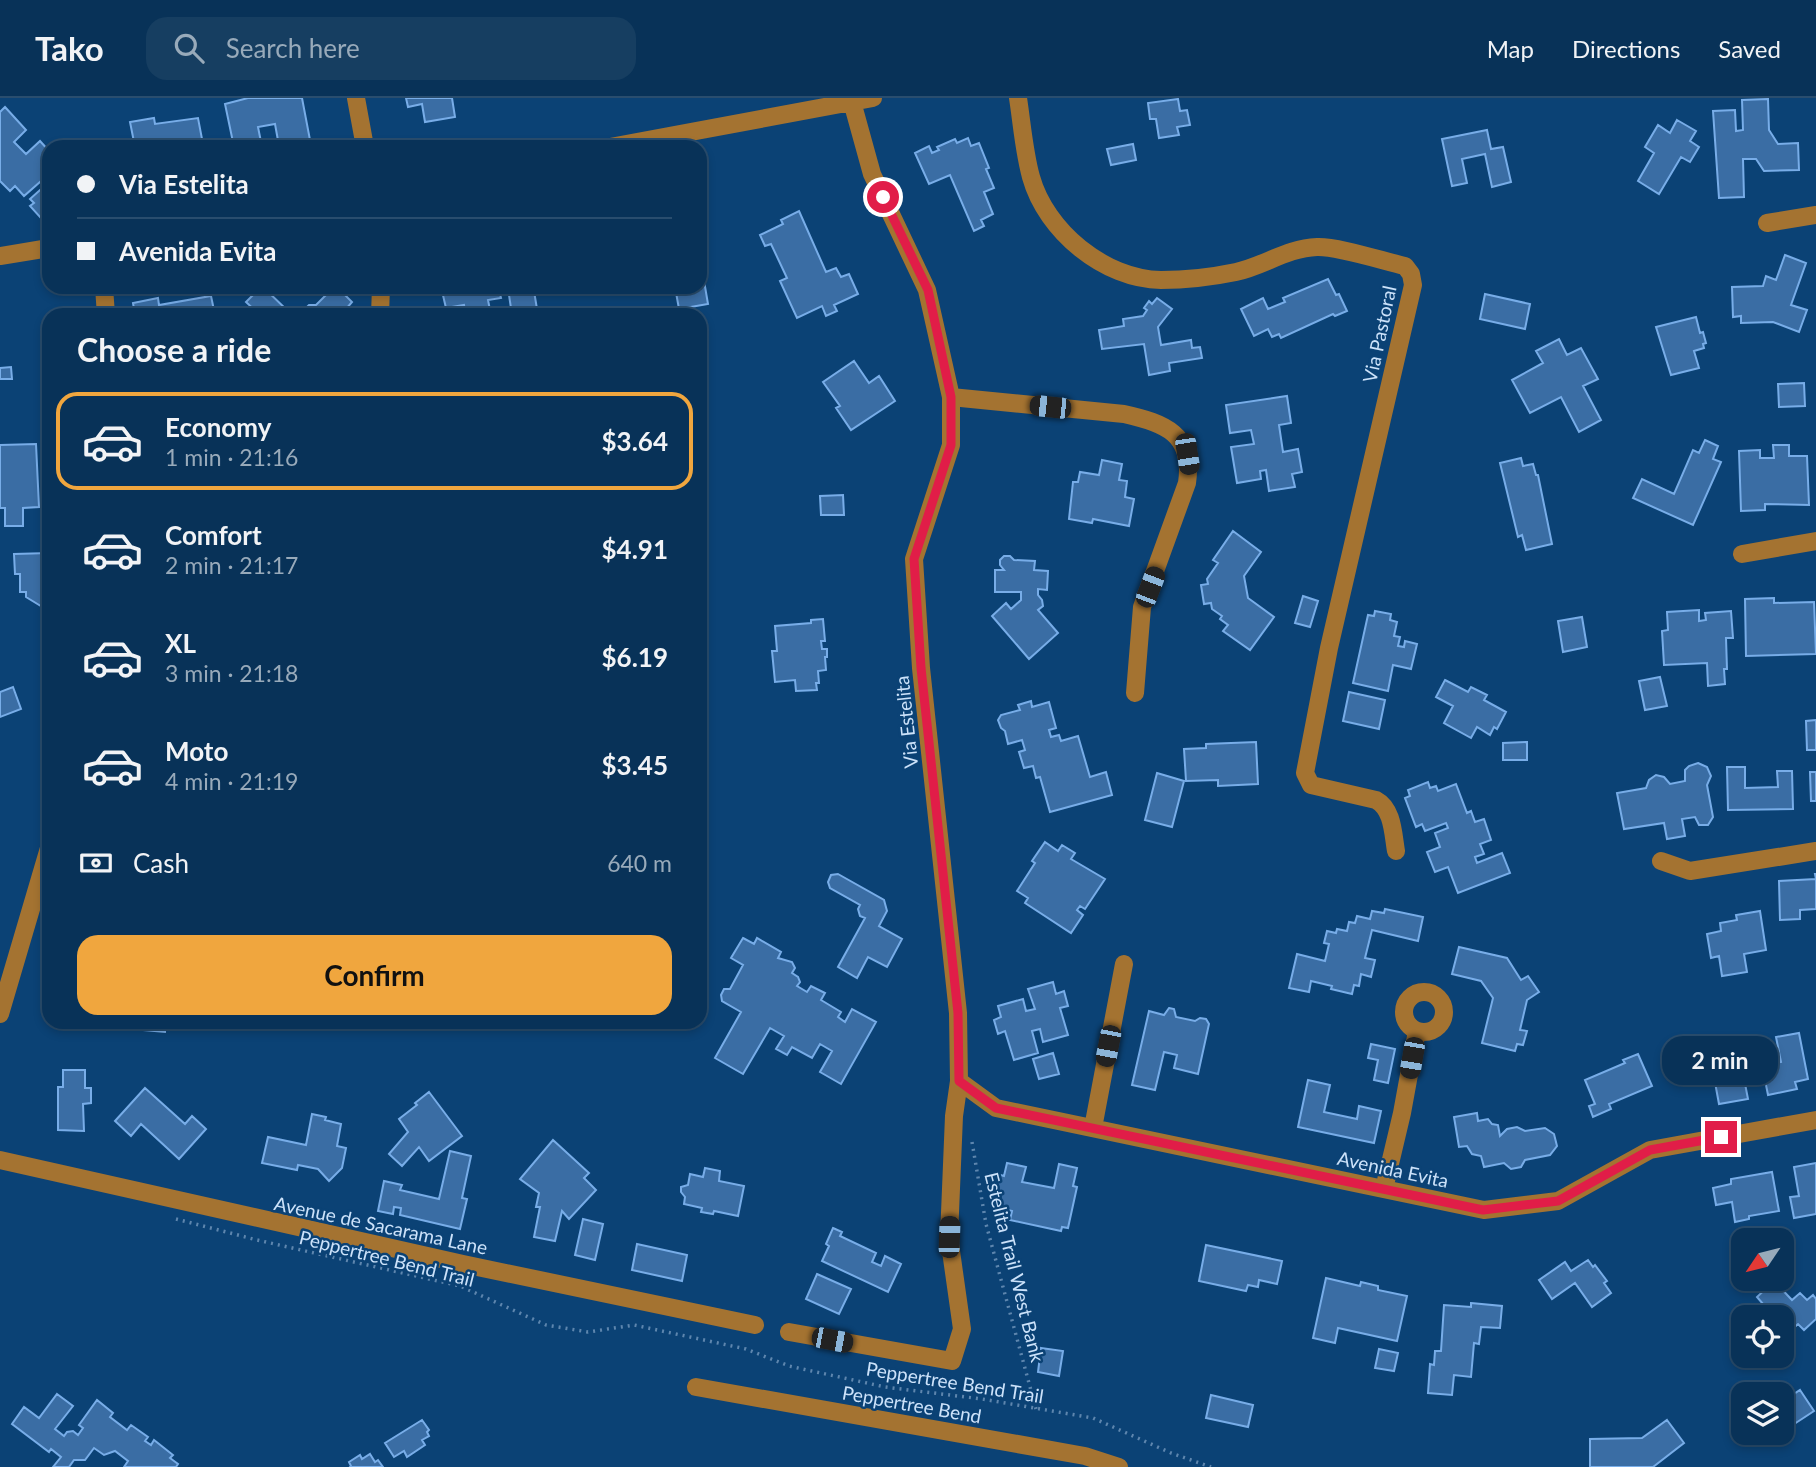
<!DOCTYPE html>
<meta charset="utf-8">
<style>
:root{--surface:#083258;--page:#163e61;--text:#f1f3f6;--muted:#98aaba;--line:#294d6e;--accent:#f0a63e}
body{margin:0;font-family:Lato,sans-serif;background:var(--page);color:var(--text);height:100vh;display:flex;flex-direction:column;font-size:26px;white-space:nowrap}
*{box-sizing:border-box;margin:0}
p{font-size:23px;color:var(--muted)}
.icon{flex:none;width:38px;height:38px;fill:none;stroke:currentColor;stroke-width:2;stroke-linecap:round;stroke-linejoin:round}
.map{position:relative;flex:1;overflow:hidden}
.side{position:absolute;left:42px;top:210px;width:665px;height:721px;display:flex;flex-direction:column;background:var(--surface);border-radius:21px;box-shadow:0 4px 10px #0003,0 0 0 2px var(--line)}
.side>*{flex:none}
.hud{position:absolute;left:42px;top:42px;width:665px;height:154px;border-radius:21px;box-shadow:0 4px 10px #0003,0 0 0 2px var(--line);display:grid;align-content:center;height:154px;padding:0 35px;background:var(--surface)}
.needle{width:46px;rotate:235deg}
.controls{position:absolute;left:1731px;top:1130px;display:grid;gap:14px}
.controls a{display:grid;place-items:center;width:63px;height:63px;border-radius:14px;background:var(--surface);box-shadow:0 4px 10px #0003,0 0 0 2px var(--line);font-size:35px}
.end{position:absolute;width:32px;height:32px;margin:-16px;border:9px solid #e11d48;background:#fff;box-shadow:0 0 0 4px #fff}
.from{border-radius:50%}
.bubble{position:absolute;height:49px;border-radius:21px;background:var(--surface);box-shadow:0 4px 10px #0003,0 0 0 2px var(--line);font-size:23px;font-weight:700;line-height:49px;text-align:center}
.car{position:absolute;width:21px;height:42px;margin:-21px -10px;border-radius:9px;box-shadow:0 0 5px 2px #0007;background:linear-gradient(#222 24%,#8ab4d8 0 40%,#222 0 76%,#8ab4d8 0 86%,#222 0)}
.hud b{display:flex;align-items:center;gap:24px;height:66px;font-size:26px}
.hud b+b{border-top:2px solid var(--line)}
.hud i{width:18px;height:18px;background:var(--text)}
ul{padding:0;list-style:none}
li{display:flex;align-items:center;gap:21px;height:98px;margin:0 14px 10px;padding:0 21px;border:4px solid transparent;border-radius:21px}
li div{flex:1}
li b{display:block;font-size:26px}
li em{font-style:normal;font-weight:700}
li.current{border-color:var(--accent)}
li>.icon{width:63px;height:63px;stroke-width:1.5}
h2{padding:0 35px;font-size:32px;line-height:84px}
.pay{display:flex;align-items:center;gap:18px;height:77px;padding:0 35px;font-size:26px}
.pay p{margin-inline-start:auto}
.button{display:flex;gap:14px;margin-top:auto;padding:14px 35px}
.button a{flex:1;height:80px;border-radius:21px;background:var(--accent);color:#111;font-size:28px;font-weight:700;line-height:80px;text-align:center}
header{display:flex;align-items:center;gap:42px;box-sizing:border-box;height:98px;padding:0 35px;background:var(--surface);border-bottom:2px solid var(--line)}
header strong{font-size:33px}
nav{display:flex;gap:38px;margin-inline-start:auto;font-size:24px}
.search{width:490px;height:63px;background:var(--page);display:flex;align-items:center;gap:18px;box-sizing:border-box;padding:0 24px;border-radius:21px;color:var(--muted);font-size:26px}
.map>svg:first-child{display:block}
.building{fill:#3a6da4;stroke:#78ade8;stroke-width:2}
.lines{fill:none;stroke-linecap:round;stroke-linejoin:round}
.path{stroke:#5e86ae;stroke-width:3.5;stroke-dasharray:2 5;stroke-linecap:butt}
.minor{stroke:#a47331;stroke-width:18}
.route{stroke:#e11d48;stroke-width:9}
.labels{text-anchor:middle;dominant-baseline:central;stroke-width:5;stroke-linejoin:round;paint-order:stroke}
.street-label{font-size:19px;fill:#cce2fa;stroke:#0b4275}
</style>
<header>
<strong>Tako</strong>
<div class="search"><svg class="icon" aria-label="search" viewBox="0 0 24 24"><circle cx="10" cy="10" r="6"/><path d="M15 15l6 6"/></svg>Search here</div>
<nav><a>Map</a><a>Directions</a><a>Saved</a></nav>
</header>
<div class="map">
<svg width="1816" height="1369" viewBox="0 0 1816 1369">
<rect width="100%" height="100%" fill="#0b4275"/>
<path class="building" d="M248,0H302L310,42L279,48L275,26L258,29L262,49H234L225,6Z
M406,0H452L455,19L425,24L422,6L408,9Z
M1178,1L1180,13L1187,12L1190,27L1177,29L1179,37L1159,40L1156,21H1150L1148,5Z
M1768,1L1769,32L1778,46L1798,45L1799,72L1764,73L1756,61H1743L1744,99L1719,100L1713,13L1735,12L1736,33L1743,32L1742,2Z
M5,9L26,32L14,44L26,56L40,43L49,53V76L24,98L15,88L10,93L0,83V14Z
M154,20L155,26L198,20L202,41L196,42L198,49H135L130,24Z
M1677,22L1696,33L1690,43L1699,49L1690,64L1681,59L1659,96L1638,83L1654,55L1645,49L1658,27L1670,35Z
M1487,32L1491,51L1503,49L1511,84L1492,89L1485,56L1462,61L1467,85L1452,88L1442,41Z
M968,40L971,48L979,45L989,70L986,71L994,90L984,94L993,116L981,122L984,128L974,133L950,77L929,86L915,55L929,48L932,55L939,52L937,49L955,41L957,45Z
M1133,46L1136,62L1111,67L1107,51Z
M49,84V129L30,108L34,105L30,101Z
M799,113L826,174L836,170L841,179L849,176L858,196L834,207L837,213L826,218L822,208L797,220L780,183L787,180L771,146L765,148L760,137L783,126L781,122Z
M1785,157L1806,165L1791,207L1807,212L1799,234L1773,224L1741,225V218L1733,219L1732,189L1763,188L1766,178L1776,182Z
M702,171L708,206L679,211L675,189H700Z
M1328,181L1336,197L1339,196L1347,213L1335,218L1333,216L1281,240L1279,236L1272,239L1268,231L1254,238L1241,211L1263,200L1268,211L1285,204L1283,200Z
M261,189H263L289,214L303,213L309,207H316L334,189H337L352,204L341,217H260L246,204Z
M433,189H502L504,195L500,196L501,200L488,202L491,217H466L464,207L446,210L442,193L434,194Z
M534,193L538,217H512L509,197Z
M1485,196L1530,206L1525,231L1480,221Z
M211,198L215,217H135L133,205L158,200L159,207Z
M1157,200L1172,211L1158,229L1161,247L1191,242L1192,250L1200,249L1202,260L1169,265L1170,273L1149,277L1144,246L1102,251L1099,232L1124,228L1123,221L1143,218L1147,212L1144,210L1149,203L1152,206Z
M1696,219L1700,235L1703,234L1706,245L1703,246L1704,250L1694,253L1699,270L1671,277L1656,229Z
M1559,241L1567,257L1581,250L1598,281L1583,288L1601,322L1579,334L1561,299L1530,315L1512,282L1543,265L1536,253Z
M854,263L869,285L879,278L895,303L851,332L836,310L840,308L823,284Z
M11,269L12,281H0V270Z
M1804,285L1805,308L1779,309L1778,286Z
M1287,298L1291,325L1279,327L1283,354L1298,351L1302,374L1292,376L1295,389L1269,393L1266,372L1260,373L1261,381L1237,385L1231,349L1254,346L1251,332L1230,335L1226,307Z
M1705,342L1718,348L1713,361L1721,364L1693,427L1633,400L1642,381L1674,396L1693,352L1699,355Z
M36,346L39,409L23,410V428H5V410H0V347Z
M1773,347H1789V358H1807L1809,407L1765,406V412L1741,413L1739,353L1760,352V360H1774Z
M1521,360L1523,368L1533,366L1536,377H1538L1552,446L1526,452L1522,437L1518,439L1500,365Z
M1102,362L1122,366L1119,382L1127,383L1125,399L1134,401L1129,428L1093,421L1092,425L1069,421L1073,384H1078L1080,374L1099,377Z
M843,397L844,417H821L820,398Z
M41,408H49V433H42Z
M1233,433L1261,454L1244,478L1248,500L1274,519L1250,552L1223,533L1228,527L1220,521L1222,518L1212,511L1211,505L1204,506L1201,487L1208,486L1207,481L1218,465L1213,462Z
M49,455V513L26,499V494H20V476H15L14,456Z
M1004,458H1010L1014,462L1035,463L1034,472L1048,473L1047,492L1038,491V497L1042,502L1043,508L1038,512L1058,535L1029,561L992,518L1006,505L1011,511L1021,502V494H995V472H1004L1000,467V462Z
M1303,498L1318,503L1310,529L1295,525Z
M1774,500V505L1814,504L1816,556L1746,558L1745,501Z
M1699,512V523L1706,522L1705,515L1731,513L1733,540H1726L1727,571H1724L1725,586L1708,588L1707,565L1664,567L1662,533L1668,532L1667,514Z
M1375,513L1391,516L1390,522L1397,524L1394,538L1400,539L1398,548L1404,549L1405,543L1417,546L1411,571L1393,567L1388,593L1353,585L1368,517L1374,518Z
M1582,519L1587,549L1563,554L1558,523Z
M823,521L825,543H821L822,551H827V559H825L826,572L818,573L819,585H816L817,592L796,593L795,582L775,584L772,553H777L775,528L811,525V522Z
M1660,579L1667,608L1645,612L1639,583Z
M1445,582L1468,594L1471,589L1487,597L1484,602L1506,614L1497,631L1494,629L1490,637L1477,629L1471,640L1444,625L1453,608L1436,599Z
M13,589L21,611L0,619V594Z
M1349,594L1385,602L1379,631L1343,623Z
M1031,603L1032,609L1049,604L1056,630L1049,632L1051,639L1059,637L1061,643L1078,638L1090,679L1106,674L1112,697L1050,714L1040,679L1036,680L1033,668L1024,670L1019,654L1025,652L1022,642L1008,646L1005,633L1001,630L998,622L1001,617L1020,612L1018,607Z
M1816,622V652H1807L1806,623Z
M1256,644L1258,686L1218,688V682L1186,683L1184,651L1206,650V646Z
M1527,644V662H1503V645Z
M1698,665L1707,669L1711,678L1707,687L1713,719L1708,727H1699L1695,719L1682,721L1685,738L1667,741L1664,725L1624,731L1617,695L1646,690L1649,682L1656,677L1664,679L1670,686L1685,683V672L1689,668Z
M1727,669H1745V690L1778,689L1777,673H1792L1793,711L1728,712Z
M1810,674H1816V703H1811Z
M1157,675L1184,683L1172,729L1145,722Z
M1428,684L1430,690L1436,688L1438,693L1456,686L1467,715L1471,713L1475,724L1484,721L1491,742L1480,746L1484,756L1475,759L1477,765L1502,755L1510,775L1458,795L1448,769L1435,774L1427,754L1440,749L1435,735L1448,730L1446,725L1425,733L1422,726L1416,729L1405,700L1410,698L1408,692Z
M1045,744L1058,753L1062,747L1075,755L1071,761L1105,781L1085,811L1080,808L1077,812L1083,817L1071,835L1025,805L1028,800L1017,793L1035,765L1032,763Z
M838,776L884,802L887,813L879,828L902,841L887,869L868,859L857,880L838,869L865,820L860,818L858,811L860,807L830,790L828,784L831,777Z
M1815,776H1816V811L1800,812V821L1780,822L1779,783L1816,781Z
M1385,811L1423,819L1418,843L1372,832L1365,860L1375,862L1371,879L1361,876L1359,888L1354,887L1352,896L1331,891L1332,888L1311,883L1309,894L1289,890L1297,856L1325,863L1329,846L1324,845L1327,833L1336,835L1337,831L1347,833L1349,824L1355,825L1357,818L1370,821L1372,813L1384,815Z
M1760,813L1766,852L1744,856L1747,874L1722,878L1719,858L1711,860L1707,836L1721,833L1720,825L1737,822L1736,817Z
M743,840L754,846L757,840L781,854L778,860L792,864L795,870L792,875L798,879L800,884L797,888L807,894L811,888L825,895L821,902L841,914L838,919L845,924L852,911L876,924L841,986L820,974L832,953L820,946L812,960L792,949L787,957L776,951L784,938L770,930L743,976L715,960L741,914L722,903L721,897L724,891H730L743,867L731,860Z
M1459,849L1507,860L1521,882L1528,878L1539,894L1527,902L1520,932L1527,933L1523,947L1517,946L1515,953L1482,945L1493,900L1481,883L1452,876Z
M1053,884L1056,896L1064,893L1068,908L1060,910L1068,937L1043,944L1040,931L1032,933L1038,955L1014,962L1005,933L998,936L994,922L1001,919L998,908L1023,901L1026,913L1035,911L1028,891Z
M1169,910L1174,911L1176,919L1195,923L1200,920L1206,921L1209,926L1198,976L1174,970L1177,957L1164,954L1155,992L1132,987L1149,913L1164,917Z
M145,924H166L165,934L144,932Z
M1799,935L1808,981L1795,984L1797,991L1768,997L1764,977L1771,976L1770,966L1781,964L1776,939Z
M1371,946L1395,951L1388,985L1374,982L1378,962L1368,960Z
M1730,953L1732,961L1740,960L1748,1001L1719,1006L1714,979L1707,980L1703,958Z
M1053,955L1059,976L1039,981L1033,961Z
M1638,956L1652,988L1609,1006L1611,1011L1593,1019L1589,1008L1595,1006L1585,982L1625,965L1623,962Z
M63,972H85V990H91V1005L83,1006L84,1033L58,1032V989H63Z
M1308,982L1330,987L1324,1014L1357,1021L1359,1008L1381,1013L1374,1045L1298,1029Z
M145,990L185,1026L192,1018L206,1031L179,1061L141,1026L131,1038L115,1023Z
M429,994L462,1038L429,1063L419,1049L402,1068L389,1056L408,1034L399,1021L417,1007L415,1005Z
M1477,1015L1478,1023L1488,1021L1492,1026L1498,1027L1500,1038L1507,1031L1517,1029L1525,1033L1545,1030L1554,1036L1557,1048L1550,1057L1525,1062L1521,1069L1511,1071L1504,1065L1484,1069L1481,1058L1472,1056L1467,1048L1459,1049L1454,1019Z
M312,1016L326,1019L325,1022L341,1026L337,1048L346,1050L342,1070L329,1083L318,1071L298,1067L297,1072L262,1065L268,1039L306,1047Z
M553,1042L589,1075L584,1080L596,1092L569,1121L562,1113L555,1143L534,1139L540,1109H536L539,1095L520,1081Z
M450,1053L471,1058L462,1100L467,1101L460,1131L400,1117L401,1110L394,1109L393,1116L378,1113L384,1083L402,1087L400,1092L439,1101Z
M1007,1065L1026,1069L1022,1084L1054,1090L1059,1066L1077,1070L1073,1088L1077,1089L1068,1130L1062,1129L1061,1133L1010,1122L1012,1113L996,1109L1000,1093L994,1092L997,1076L1004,1078Z
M1816,1065V1116L1794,1120L1790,1099L1799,1098L1794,1069Z
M705,1070L720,1073L719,1083L744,1088L738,1118L714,1113L713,1116L701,1114L702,1110L684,1106L685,1099L681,1094V1089L688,1087L690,1076L703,1079Z
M1772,1074L1779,1113L1749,1118V1121L1735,1124L1732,1104L1716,1107L1713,1090L1731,1086V1081Z
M583,1121L603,1126L595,1162L575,1157Z
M833,1130L842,1134L840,1138L876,1155L872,1164L881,1168L885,1158L901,1166L888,1194L822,1163L829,1148L826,1146Z
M637,1146L687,1157L682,1183L632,1172Z
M1206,1147L1282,1163L1277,1186L1259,1182L1258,1189L1248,1187L1246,1193L1199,1183Z
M1588,1162L1593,1169L1595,1167L1607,1183L1604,1185L1611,1195L1592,1209L1575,1185L1552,1201L1539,1182L1565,1164L1571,1173Z
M817,1176L851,1191L839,1216L806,1201Z
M1326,1180L1360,1188L1361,1184L1378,1188V1192L1407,1198L1397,1243L1338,1230L1335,1245L1313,1240Z
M1774,1183L1792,1202L1800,1195L1807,1202L1813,1197L1816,1201V1221L1804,1232L1798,1226L1789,1234L1782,1226V1220H1775L1757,1199Z
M1471,1205L1502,1208L1500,1230L1481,1229L1479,1246L1474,1245L1471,1279L1454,1277L1452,1297L1428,1295L1430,1266L1434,1267L1435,1253H1441L1444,1207L1471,1209Z
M1041,1250L1063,1253L1059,1278L1038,1274Z
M1379,1251L1398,1255L1394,1273L1375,1270Z
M1800,1292L1814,1313L1782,1334V1304Z
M57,1296L73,1308L55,1331L64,1338L67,1334L73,1333L78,1337L83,1330L79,1327L97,1302L113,1315L110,1319L127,1332L131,1327L148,1339L145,1343L151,1347L154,1342L173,1357L170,1360L178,1366L176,1369H124L128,1363L115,1353L104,1357L94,1350L85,1362H74L69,1369H53L61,1359L51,1351L49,1354L12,1326L24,1309L39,1320Z
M1211,1297L1253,1307L1248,1329L1206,1320Z
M422,1322L429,1332L427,1334L429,1338L422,1342L425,1347L407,1359L404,1353L394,1359L385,1345Z
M1667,1322L1684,1345L1653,1369H1590V1341L1642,1340Z
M370,1356L375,1364L378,1362L383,1369H350L351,1368L349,1364L360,1357L362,1361Z"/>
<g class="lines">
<path class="path" d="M972,1044L986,1126L1036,1311
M176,1121L257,1142L460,1188L546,1227L588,1234L634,1227L746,1251L789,1268L885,1289L982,1301L1093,1320L1171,1355L1211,1369"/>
<path class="minor" d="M356,0L365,49
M1018,0C1022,26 1024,54 1031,79C1046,133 1104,181 1161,182C1186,182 1212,179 1236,174C1264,168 1287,150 1317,149C1337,148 1383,163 1405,168L1411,176L1413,187L1329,550L1305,675L1311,687L1376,702C1393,711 1393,736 1396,753
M610,49L873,0
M1767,125L1816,117
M0,158L49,150
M104,189L106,217
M380,217L381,189
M951,299L1124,316C1165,325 1194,336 1187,385L1142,509L1135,595
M1742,456L1816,443
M1661,763L1690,773L1816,753
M1404 914a20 20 0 1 1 40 0a20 20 0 1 1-40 0Z
M0,916L49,750
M959,983L996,1010L1484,1112L1558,1103L1650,1052L1816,1022
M1093,1030L1124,866
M0,1062L463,1166L755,1227
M1384,1091L1402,1015L1417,933
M789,1234L952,1263L962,1231L949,1139L954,1018L959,983L958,915L921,570L914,461L951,347V299L927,192L872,76L851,0
M696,1289L1085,1358L1119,1369"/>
</g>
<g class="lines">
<path class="route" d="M883,99L928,192L951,299V347L914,461L921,570L958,915L959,983L996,1010L1483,1112L1558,1103L1650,1052L1721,1039"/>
</g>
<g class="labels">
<g class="street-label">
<text transform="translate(1379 236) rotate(-78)">Via Pastoral</text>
<text transform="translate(906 624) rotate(-96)">Via Estelita</text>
<text transform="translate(1393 1071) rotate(12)">Avenida Evita</text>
<text transform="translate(381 1127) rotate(12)">Avenue de Sacarama Lane</text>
<text transform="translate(387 1160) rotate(14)">Peppertree Bend Trail</text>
<text transform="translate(1015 1169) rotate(76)">Estelita Trail West Bank</text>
<text transform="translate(955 1284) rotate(9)">Peppertree Bend Trail</text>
<text transform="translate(912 1306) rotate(10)">Peppertree Bend</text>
</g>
</g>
</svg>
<div class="controls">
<a><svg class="needle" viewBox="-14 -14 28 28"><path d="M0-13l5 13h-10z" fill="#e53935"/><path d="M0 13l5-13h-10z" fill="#98aaba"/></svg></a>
<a><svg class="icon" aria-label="locate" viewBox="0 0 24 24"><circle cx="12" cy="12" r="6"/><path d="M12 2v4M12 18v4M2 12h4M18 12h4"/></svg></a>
<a><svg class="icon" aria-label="layers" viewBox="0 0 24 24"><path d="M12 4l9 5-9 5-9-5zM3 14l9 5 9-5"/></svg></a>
</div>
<i class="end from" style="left:883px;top:99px"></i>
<i class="end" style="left:1721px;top:1039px"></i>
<div class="bubble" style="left:1662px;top:938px;width:116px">2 min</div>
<i class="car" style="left:1050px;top:309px;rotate:276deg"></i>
<i class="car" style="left:1187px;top:356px;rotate:171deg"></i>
<i class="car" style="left:1150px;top:489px;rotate:21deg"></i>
<i class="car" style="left:1108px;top:948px;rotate:191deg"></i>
<i class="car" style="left:1412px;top:960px;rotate:190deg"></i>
<i class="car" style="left:949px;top:1139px;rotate:2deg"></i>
<i class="car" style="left:832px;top:1242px;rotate:101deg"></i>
<div class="hud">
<b><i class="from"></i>Via Estelita</b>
<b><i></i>Avenida Evita</b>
</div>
<section class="side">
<h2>Choose a ride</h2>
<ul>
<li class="current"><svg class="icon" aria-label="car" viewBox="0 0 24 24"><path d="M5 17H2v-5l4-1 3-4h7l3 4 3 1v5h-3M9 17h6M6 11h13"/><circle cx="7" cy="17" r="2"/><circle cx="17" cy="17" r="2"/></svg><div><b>Economy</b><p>1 min · 21:16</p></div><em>$3.64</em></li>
<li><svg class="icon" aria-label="car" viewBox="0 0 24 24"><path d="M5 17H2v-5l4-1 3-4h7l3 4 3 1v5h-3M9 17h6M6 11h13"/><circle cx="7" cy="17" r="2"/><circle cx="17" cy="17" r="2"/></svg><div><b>Comfort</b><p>2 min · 21:17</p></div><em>$4.91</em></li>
<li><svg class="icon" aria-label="car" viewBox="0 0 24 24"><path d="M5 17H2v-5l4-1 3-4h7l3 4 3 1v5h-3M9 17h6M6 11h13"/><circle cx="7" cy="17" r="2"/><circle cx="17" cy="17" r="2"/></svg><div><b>XL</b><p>3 min · 21:18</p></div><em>$6.19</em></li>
<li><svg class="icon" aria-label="car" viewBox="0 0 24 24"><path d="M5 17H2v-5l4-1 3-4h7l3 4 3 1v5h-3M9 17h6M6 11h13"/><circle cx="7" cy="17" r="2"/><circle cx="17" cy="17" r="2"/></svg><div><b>Moto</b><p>4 min · 21:19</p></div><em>$3.45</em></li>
</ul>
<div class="pay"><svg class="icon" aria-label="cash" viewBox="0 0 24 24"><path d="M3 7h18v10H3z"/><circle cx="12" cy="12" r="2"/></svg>Cash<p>640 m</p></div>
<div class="button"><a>Confirm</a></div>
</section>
</div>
